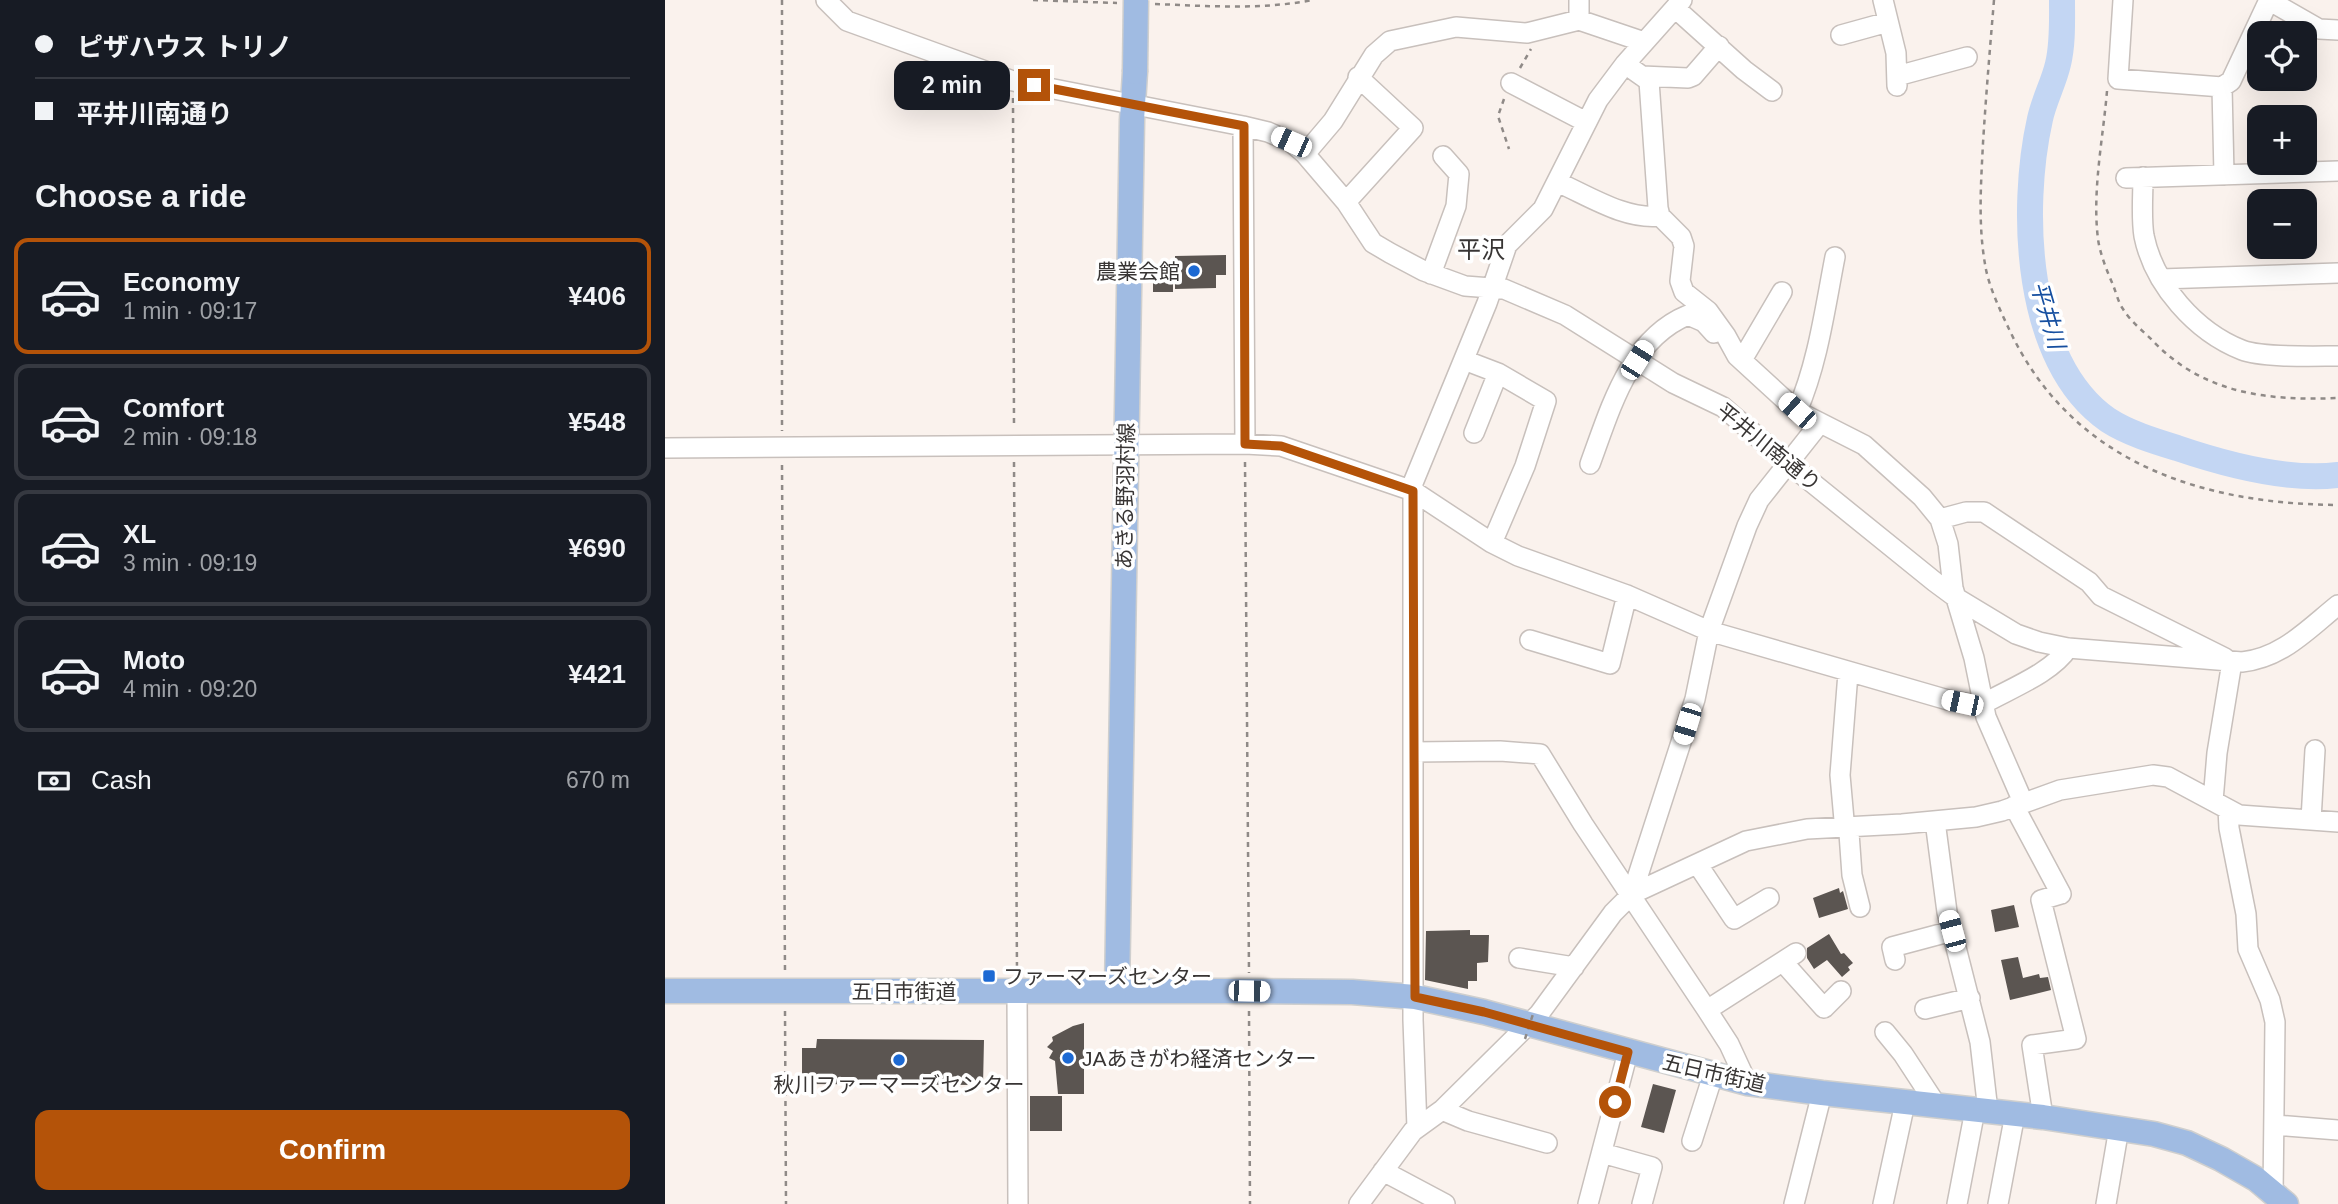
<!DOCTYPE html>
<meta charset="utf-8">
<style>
:root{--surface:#171b24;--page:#242831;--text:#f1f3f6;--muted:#9ea1a6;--line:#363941;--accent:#b45309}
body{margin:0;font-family:Helvetica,"Noto Sans JP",sans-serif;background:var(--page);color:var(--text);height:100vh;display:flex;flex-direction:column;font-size:26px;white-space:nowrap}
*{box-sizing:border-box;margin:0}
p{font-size:23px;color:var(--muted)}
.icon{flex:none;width:38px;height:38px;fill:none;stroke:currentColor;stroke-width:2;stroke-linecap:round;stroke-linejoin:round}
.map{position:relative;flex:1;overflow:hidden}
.details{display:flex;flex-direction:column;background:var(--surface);width:665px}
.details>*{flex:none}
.hud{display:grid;align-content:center;height:154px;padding:0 35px;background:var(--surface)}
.tools{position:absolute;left:1582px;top:21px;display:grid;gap:14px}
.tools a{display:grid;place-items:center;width:70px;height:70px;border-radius:14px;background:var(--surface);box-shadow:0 7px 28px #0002;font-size:35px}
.end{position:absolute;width:32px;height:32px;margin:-16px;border:9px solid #b45309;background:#fff;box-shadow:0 0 0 4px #fff}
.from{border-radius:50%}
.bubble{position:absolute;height:49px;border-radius:14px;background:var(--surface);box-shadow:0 7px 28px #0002;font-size:23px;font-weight:600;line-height:49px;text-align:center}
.car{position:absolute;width:21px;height:42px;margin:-21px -10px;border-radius:9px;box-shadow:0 0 5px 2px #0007;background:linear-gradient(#fff 24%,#345 0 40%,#fff 0 76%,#345 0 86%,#fff 0)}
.hud b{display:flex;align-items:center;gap:24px;height:66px;font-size:26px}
.hud b+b{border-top:2px solid var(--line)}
.hud i{width:18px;height:18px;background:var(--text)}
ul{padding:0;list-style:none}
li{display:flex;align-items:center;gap:21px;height:116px;margin:0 14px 10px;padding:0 21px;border:4px solid var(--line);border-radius:14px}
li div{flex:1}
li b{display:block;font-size:26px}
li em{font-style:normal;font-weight:600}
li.current{border-color:var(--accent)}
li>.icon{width:63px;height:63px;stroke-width:1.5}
h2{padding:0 35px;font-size:32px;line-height:84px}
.pay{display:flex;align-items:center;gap:18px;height:77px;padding:0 35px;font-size:26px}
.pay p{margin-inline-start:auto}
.primary-button{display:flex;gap:14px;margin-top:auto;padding:14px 35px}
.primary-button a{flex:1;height:80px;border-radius:14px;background:var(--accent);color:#fff;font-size:28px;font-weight:600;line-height:80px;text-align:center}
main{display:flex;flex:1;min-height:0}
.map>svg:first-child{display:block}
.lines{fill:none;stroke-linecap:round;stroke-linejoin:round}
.river{stroke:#c3d6f3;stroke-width:26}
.building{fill:#5b5551}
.minor-casing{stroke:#c8c0bc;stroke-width:22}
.major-casing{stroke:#cfcfce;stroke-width:27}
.path{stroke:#8f8a87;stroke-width:2.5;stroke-dasharray:5 5;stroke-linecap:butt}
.minor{stroke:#fff;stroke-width:19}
.major{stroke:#a0bbe2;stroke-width:24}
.major-bridge-casing{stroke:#cfcfce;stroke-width:27;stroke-linecap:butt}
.path-bridge{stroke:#8f8a87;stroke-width:2.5;stroke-dasharray:5 5;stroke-linecap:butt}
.major-bridge{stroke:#a0bbe2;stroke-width:24}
.route{stroke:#b45309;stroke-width:9}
.poi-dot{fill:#1c69d3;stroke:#fff;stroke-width:2.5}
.labels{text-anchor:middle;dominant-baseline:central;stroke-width:7;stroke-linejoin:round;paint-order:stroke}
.poi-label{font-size:21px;fill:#383534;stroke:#fff;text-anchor:start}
.street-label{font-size:21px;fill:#383534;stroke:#fff}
.water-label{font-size:23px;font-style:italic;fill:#164fa0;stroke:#fff}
.quarter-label{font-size:24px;fill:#383534;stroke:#fff}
</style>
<main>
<section class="details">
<div class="hud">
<b><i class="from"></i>ピザハウス トリノ</b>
<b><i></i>平井川南通り</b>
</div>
<h2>Choose a ride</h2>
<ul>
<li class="current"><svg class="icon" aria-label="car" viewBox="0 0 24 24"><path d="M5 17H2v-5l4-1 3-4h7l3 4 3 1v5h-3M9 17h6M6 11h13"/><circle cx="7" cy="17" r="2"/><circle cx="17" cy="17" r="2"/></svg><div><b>Economy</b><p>1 min · 09:17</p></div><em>¥406</em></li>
<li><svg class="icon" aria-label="car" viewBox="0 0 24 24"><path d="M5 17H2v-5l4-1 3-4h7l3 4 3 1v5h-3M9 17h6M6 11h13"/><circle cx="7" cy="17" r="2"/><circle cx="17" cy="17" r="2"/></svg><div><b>Comfort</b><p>2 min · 09:18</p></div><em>¥548</em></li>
<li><svg class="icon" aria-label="car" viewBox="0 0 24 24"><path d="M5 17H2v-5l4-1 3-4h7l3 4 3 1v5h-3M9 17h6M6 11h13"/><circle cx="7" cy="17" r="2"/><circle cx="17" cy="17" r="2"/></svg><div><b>XL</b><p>3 min · 09:19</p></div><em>¥690</em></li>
<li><svg class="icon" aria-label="car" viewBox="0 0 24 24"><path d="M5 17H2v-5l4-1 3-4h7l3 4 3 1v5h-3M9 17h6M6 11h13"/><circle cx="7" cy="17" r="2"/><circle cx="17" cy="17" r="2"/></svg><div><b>Moto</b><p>4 min · 09:20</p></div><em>¥421</em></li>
</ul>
<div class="pay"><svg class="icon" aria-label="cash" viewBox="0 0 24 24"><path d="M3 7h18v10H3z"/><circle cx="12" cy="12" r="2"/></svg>Cash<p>670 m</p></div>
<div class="primary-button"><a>Confirm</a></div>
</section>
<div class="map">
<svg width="1673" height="1204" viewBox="0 0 1673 1204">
<rect width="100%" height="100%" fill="#faf2ed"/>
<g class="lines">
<path class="river" d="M1397,0C1397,20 1398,44 1393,64C1389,82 1379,100 1375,119C1355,208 1359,362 1443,420C1463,433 1489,441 1512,448C1559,464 1623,481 1673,475"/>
</g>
<path class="building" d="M561,255V275H551V288L510,289V256Z
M508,278V292H488V279Z
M1174,888L1175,893L1178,891L1183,909L1154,918L1148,898Z
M1349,905L1354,927L1330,932L1326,910Z
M805,930V935H824L823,962L812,963V981H803V989L760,980L761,931Z
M1164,934L1176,954L1179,953L1188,963L1183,967L1185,970L1177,977L1162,960L1149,969L1142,958V948Z
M1353,957L1358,978L1374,974L1375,978L1383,977L1386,990L1345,1000L1336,960Z
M419,1023V1094H393L390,1061L384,1058L388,1051L382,1047L388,1041L387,1037L408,1026Z
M152,1039L319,1040L318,1085L137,1084V1048H151Z
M988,1084L1011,1090L999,1133L976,1127Z
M365,1096H397V1131H365Z"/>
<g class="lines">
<defs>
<path id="minor" d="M161,0L182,21L348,81L578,126L603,132L626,142L640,154L681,202L708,243L725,253L759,271L800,286L839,289L900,315L1008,383L1058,407L1124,464L1270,582L1293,599L1351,634L1374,642L1403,648L1577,662C1617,658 1643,629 1673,605
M914,0V20
M1218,0L1231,53L1232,86
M1458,0L1453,79L1557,87
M1605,1L1654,29L1673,30
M1010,8L1079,70L1107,91
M1176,35L1223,22
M960,64L984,81L993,208L995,216L1016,237L1019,246L1015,281L1019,292L1043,311L1061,336L1072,356L1132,411L1199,445L1257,497L1275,519L1283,544L1288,588L1309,658L1321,717L1358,802
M977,76L1023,78L1028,76L1054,46
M1232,76L1302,57
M846,83L921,122
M578,126L580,444
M640,154L668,121L709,55L725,41L791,27L862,33L914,20L979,42
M1559,175L1557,87L1566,81L1604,0
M1478,177C1478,196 1476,218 1479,236C1489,285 1531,332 1577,350C1597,358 1650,356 1673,356
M1461,178L1673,171
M892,182C924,196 960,220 995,216
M681,202L748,128L693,77
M766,274L791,206L794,174L778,156
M1496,279L1673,273
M799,360L833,373L881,401L860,466L827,543
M1077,360L1117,292
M1132,411C1153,363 1160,308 1170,257
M809,433L833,373
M0,448L580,444L616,446L748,491L827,543L853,556L962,595L1044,631L1283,700L1311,705L1318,704C1344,689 1387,673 1403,648
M925,464C945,410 964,339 1023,315L1039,322L1049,333
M1275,519L1301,512H1319L1424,582L1436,596L1560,658
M865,640L945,664L962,595
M1183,673L1175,775L1179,820L1184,833L1187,875L1195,907
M749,752L835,751L875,754L918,824L1042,1010L1064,1044L1082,1083
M1548,801L1552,753L1567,662
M1349,806L1396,894L1376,900L1411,1039L1367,1045L1378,1117
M1563,809L1564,828L1581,914L1583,949L1605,1000L1610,1022L1608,1194
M1646,820L1650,750
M1270,821L1282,912L1315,1042L1323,1111
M1033,865L1069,919L1104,898
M967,894L1030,699L1044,631L1082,526L1094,500L1155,423
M854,958L909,967
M1230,960L1227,947L1287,931
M1118,962L1159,1008L1176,991
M352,991L353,1204
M1260,1009L1305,998
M1042,1010L1131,953
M1220,1032L1238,1054L1272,1106
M777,1110L803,1121L882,1143
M1610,1125L1673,1130
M752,1128L748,1020V483L822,303L842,245L878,209L933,100L960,64L1017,0
M1027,1141L1048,1075
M937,1153L987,1167L977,1204
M718,1171L780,1204
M694,1204L748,1131L777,1110L874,1014L948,913L967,894L1081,841L1142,829L1237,824L1311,817L1337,811L1395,790L1488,775L1503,777L1574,815L1673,822
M923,1204L963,1052
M1129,1204L1157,1093
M1218,1204L1240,1103
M1292,1204L1310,1110
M1333,1204L1350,1114
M1441,1204L1454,1128"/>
<path id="major" d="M0,991H584L687,992L750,997L819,1012L1082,1083L1157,1093L1378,1117L1489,1134L1522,1143L1556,1159L1591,1179L1621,1204
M452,991L467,120L470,72"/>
</defs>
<use href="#minor" class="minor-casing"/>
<use href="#major" class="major-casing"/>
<path class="path" d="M117,0V431
M368,0L452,3
M1329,0C1325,48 1321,95 1318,143C1316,183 1313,224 1320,264C1323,285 1335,310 1344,329C1406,462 1535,504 1673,505
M490,4C543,6 596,10 648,0
M855,68L866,49
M1442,91C1438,139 1427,191 1433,239C1435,254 1442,271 1448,285C1451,292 1453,302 1458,309C1465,321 1478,331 1487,340C1538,394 1603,401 1673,398
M348,98L349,427
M839,99L833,116L844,149
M349,462L352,973
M580,462L584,973
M117,465L120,973
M120,1011L121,1204
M584,1011L585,1204"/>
<use href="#minor" class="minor"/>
<use href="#major" class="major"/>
<defs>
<path id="major-bridge" d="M470,72L471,0"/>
</defs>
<use href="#major-bridge" class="major-bridge-casing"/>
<path class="path-bridge" d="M860,1039L869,1011"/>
<use href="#major-bridge" class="major-bridge"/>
</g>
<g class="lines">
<path class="route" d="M369,85L579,126L580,444L616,446L748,491L750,997L819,1012L963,1052L950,1102"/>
</g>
<g class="poi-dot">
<circle cx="529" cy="271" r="7"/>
<rect x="317" y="969" width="14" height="14" rx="3.5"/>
<circle cx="403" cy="1058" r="7"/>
<circle cx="234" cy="1060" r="7"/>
</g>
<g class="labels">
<g class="poi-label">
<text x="515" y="271" text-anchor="end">農業会館</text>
<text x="338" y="976">ファーマーズセンター</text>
<text x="417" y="1058">JAあきがわ経済センター</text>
<text x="234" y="1084" text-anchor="middle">秋川ファーマーズセンター</text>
</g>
<g class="street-label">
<text transform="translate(1104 447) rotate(39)">平井川南通り</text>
<text transform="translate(460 496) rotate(-89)">あきる野羽村線</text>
<text x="239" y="991">五日市街道</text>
<text transform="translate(1049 1073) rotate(13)">五日市街道</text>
</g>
<g class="water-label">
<text transform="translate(1383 315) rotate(74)">平井川</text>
</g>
<g class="quarter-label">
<text x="816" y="249">平沢</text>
</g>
</g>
</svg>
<div class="tools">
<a><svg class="icon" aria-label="locate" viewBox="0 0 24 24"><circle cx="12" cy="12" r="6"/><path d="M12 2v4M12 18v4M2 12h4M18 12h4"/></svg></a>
<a>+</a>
<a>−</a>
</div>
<i class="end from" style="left:950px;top:1102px"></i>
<i class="end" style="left:369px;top:85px"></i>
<div class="bubble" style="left:229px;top:61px;width:116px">2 min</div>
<i class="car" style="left:626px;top:142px;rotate:294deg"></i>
<i class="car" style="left:972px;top:360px;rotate:32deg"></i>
<i class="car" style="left:1132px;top:411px;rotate:312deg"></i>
<i class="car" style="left:1297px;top:703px;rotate:282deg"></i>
<i class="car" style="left:1022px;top:724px;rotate:197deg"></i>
<i class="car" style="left:1287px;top:931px;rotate:345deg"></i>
<i class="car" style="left:584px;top:991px;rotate:91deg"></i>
</div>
</main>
